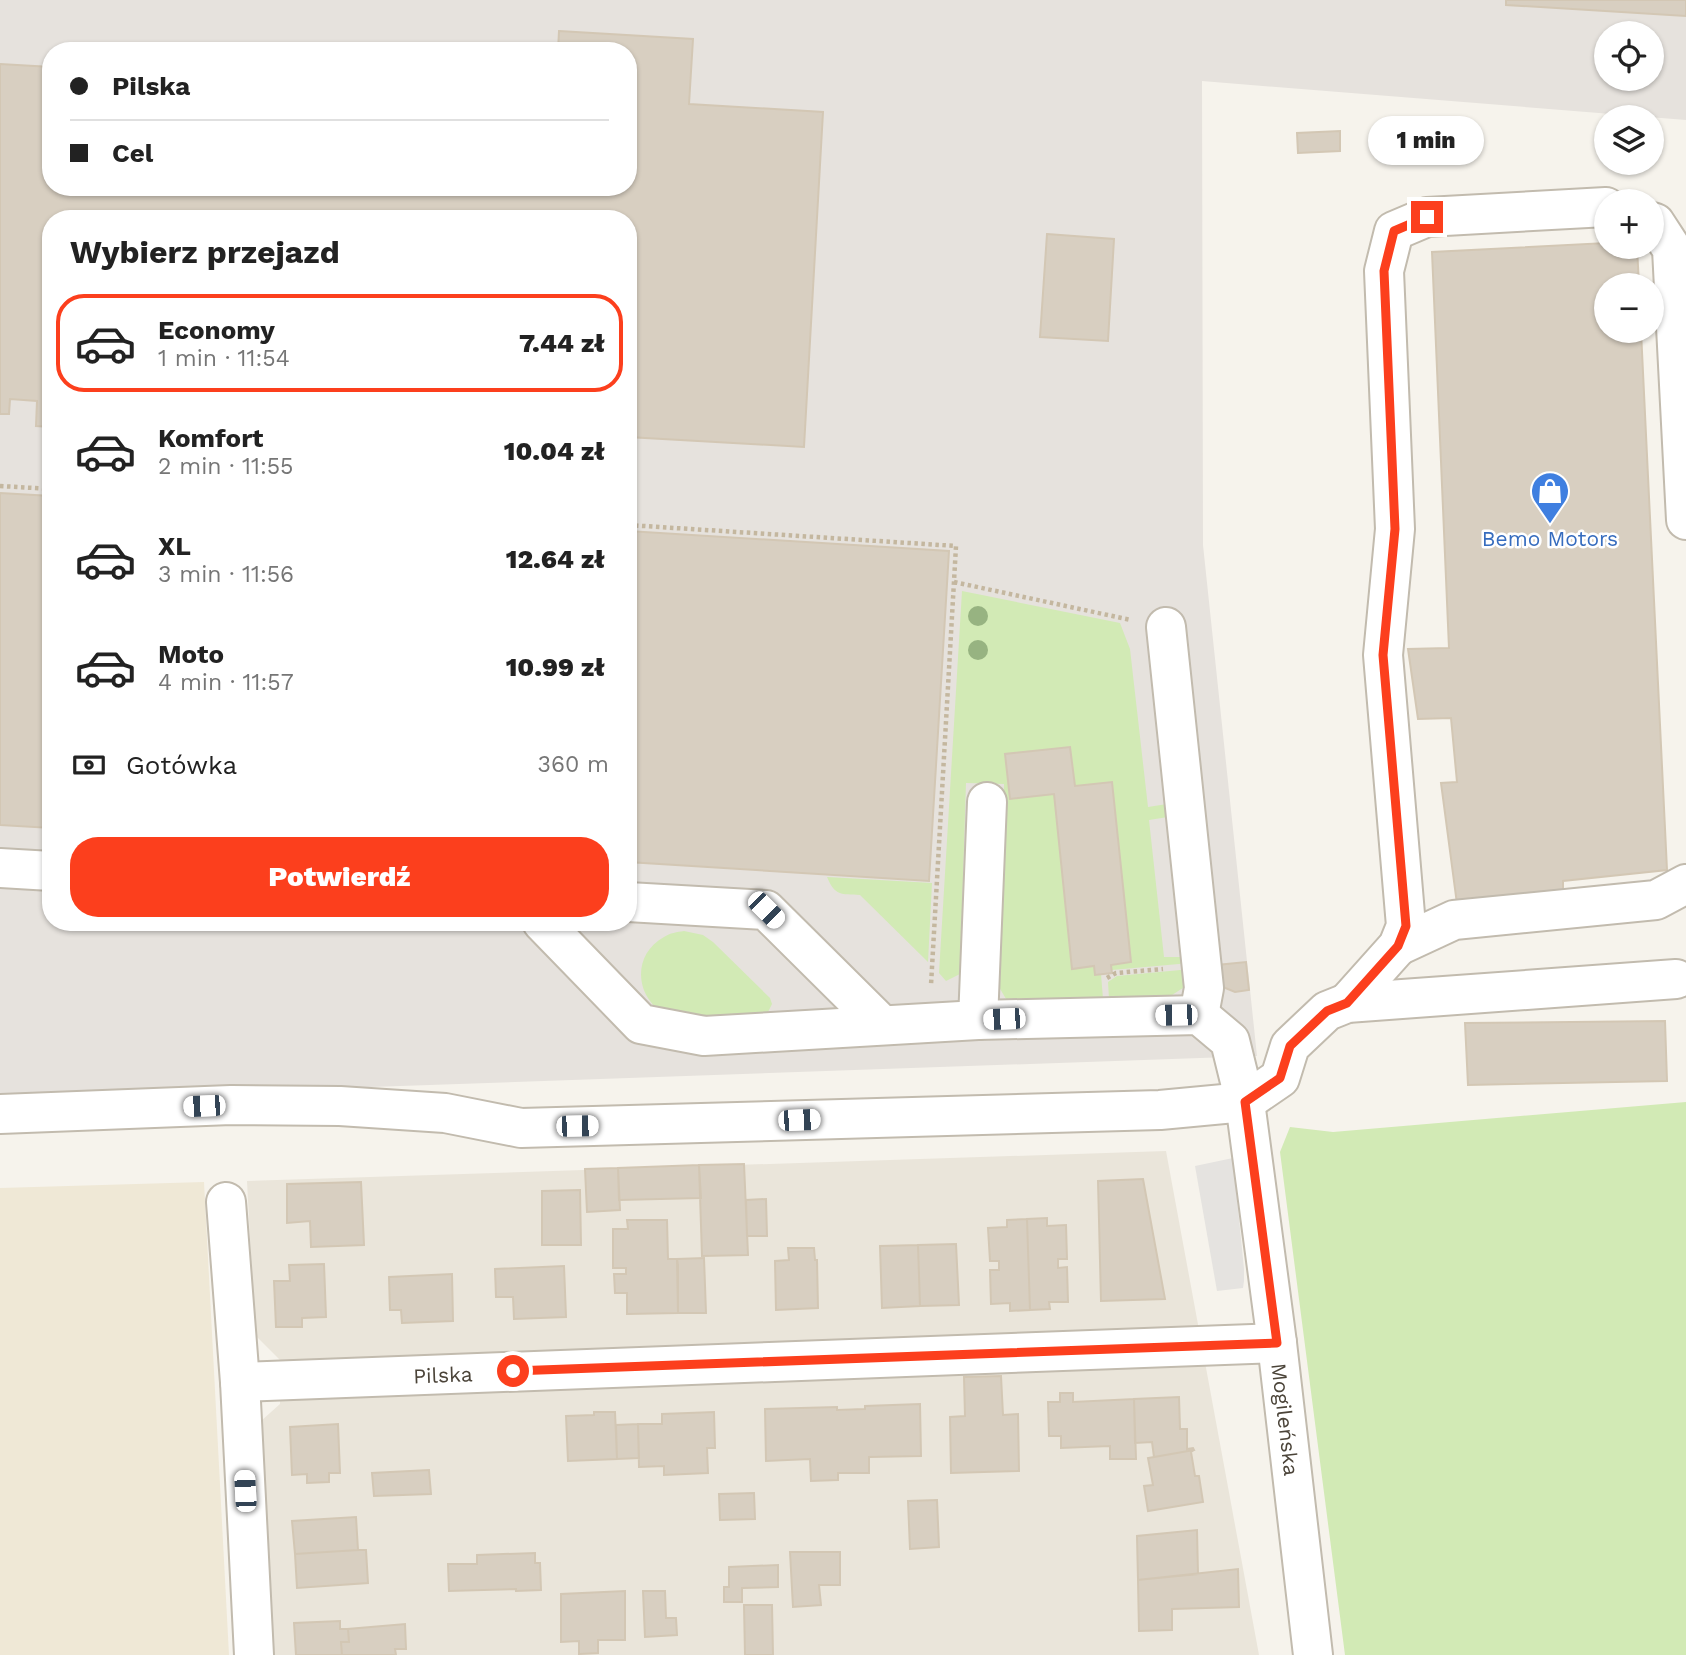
<!DOCTYPE html>
<html lang="pl">
<meta charset="utf-8">
<style>
:root{--surface:#fff;--page:#f6f6f6;--text:#222;--muted:#767676;--line:#e0e0e0;--accent:#fc3f1d}
body{margin:0;font-family:"Work Sans",sans-serif;background:var(--page);color:var(--text);height:100vh;display:flex;flex-direction:column;font-size:26px;white-space:nowrap}
*{box-sizing:border-box;margin:0}
p{font-size:23px;color:var(--muted)}
.icon{flex:none;width:38px;height:38px;fill:none;stroke:currentColor;stroke-width:2;stroke-linecap:round;stroke-linejoin:round}
.map{position:relative;flex:1;overflow:hidden}
.sheet{position:absolute;left:42px;top:210px;width:595px;height:721px;display:flex;flex-direction:column;background:var(--surface);border-radius:28px;box-shadow:0 2px 5px #0004}
.sheet>*{flex:none}
.hud{position:absolute;left:42px;top:42px;width:595px;height:154px;border-radius:28px;box-shadow:0 2px 5px #0004;display:grid;align-content:center;height:154px;padding:0 28px;background:var(--surface)}
.controls{position:absolute;left:1594px;top:21px;display:grid;gap:14px}
.controls a{display:grid;place-items:center;width:70px;height:70px;border-radius:50%;background:var(--surface);box-shadow:0 2px 5px #0004;font-size:35px}
.end{position:absolute;width:32px;height:32px;margin:-16px;border:9px solid #fc3f1d;background:#fff;box-shadow:0 0 0 4px #fff}
.from{border-radius:50%}
.bubble{position:absolute;height:49px;border-radius:24px;background:var(--surface);box-shadow:0 2px 5px #0004;font-size:23px;font-weight:800;line-height:49px;text-align:center}
.car{position:absolute;width:21px;height:42px;margin:-21px -10px;border-radius:9px;box-shadow:0 0 5px 2px #0007;background:linear-gradient(#fff 24%,#345 0 40%,#fff 0 76%,#345 0 86%,#fff 0)}
.hud b{display:flex;align-items:center;gap:24px;height:66px;font-size:26px}
.hud b+b{border-top:2px solid var(--line)}
.hud i{width:18px;height:18px;background:var(--text)}
ul{padding:0;list-style:none}
li{display:flex;align-items:center;gap:21px;height:98px;margin:0 14px 10px;padding:0 14px;border:4px solid transparent;border-radius:28px}
li div{flex:1}
li b{display:block;font-size:26px}
li em{font-style:normal;font-weight:800}
li.active{border-color:var(--accent)}
li>.icon{width:63px;height:63px;stroke-width:1.5}
h2{padding:0 28px;font-size:32px;line-height:84px}
.pay{display:flex;align-items:center;gap:18px;height:77px;padding:0 28px;font-size:26px}
.pay p{margin-inline-start:auto}
.primary-button{display:flex;gap:14px;margin-top:auto;padding:14px 28px}
.primary-button a{flex:1;height:80px;border-radius:28px;background:var(--accent);color:#fff;font-size:28px;font-weight:800;line-height:80px;text-align:center}
.map>svg:first-child{display:block}
.residential{fill:#eae5da}
.industrial{fill:#e6e2dd;fill-rule:evenodd}
.education{fill:#efe8d6}
.green{fill:#d2eab5}
.parking{fill:#e5e3e0}
.building{fill:#d8cfc1;stroke:#d3c7b4;stroke-width:2}
.lines{fill:none;stroke-linecap:round;stroke-linejoin:round}
.minor-casing{stroke:#c2bbae;stroke-width:42}
.path{stroke:#c4b79f;stroke-width:4.5;stroke-dasharray:3.5 3.5;stroke-linecap:butt}
.minor{stroke:#fff;stroke-width:38}
.tree{fill:#97b381}
.route{stroke:#fc3f1d;stroke-width:9}
.labels{text-anchor:middle;dominant-baseline:central;stroke-width:5;stroke-linejoin:round;paint-order:stroke}
.shop-label{font-size:21px;fill:#366cbe;stroke:#fff}
.street-label{font-size:21px;fill:#4b4439;stroke:#fff}
</style>
<div class="map">
<svg width="1686" height="1655" viewBox="0 0 1686 1655">
<rect width="100%" height="100%" fill="#f6f3ec"/>
<path class="residential" d="M1166,1151L1259,1655H274L261,1421L280,1404V1360L255,1335L247,1181Z"/>
<path class="industrial" d="M0,0H1686V120L1202,81L1203,545L1257,1056L0,1100ZM1606,33H1652V79H1606ZM51,51H628V187H51ZM51,219H628V922H51Z"/>
<path class="education" d="M204,1182L229,1655H0V1188Z"/>
<path class="green" d="M962,591L1120,623L1130,649L1148,807L1167,804L1168,817L1149,820L1164,957H1181L1190,963L1112,970L1111,965L1131,962L1075,786L1070,747L1005,754L1010,798L1054,794L1072,968L1094,966L1095,975L1101,974L1103,999L1009,1004L999,987L1004,784L966,783L960,974L946,981L939,973Z
M827,877L932,883L928,962L860,895C841,894 835,896 827,877Z
M684,931L703,935L713,942L770,998L772,1004L767,1014C745,1015 723,1017 701,1018C694,1018 686,1020 679,1019C638,1011 626,958 664,937C670,933 677,932 684,931Z
M1191,969L1186,986L1172,995L1109,999L1108,982L1117,976Z
M1686,1102V1655H1345L1280,1152L1290,1127L1333,1132Z"/>
<path class="parking" d="M1233,1158L1244,1269V1281L1243,1288L1217,1291L1195,1166Z"/>
<path class="building" d="M1506,0H1686V16L1506,5Z
M559,31L693,39L689,104L823,112L804,447L628,437V219H51V427L36,426L37,401L10,399L9,414H0V64L51,67V187H628V51H558Z
M1340,131V151L1298,153L1297,133Z
M1047,234L1114,239L1108,341L1040,337Z
M1606,243V247H1637L1639,285H1606V331H1641L1667,870L1563,881V890L1457,904L1441,783L1457,782L1451,718L1418,719L1408,649L1449,648L1432,252Z
M0,493L51,496V828L0,825Z
M628,531L949,551L929,881L628,862Z
M1070,747L1075,786L1112,782L1131,962L1111,965L1112,973L1095,975L1094,966L1072,969L1054,794L1010,799L1005,754Z
M1246,962L1249,990L1235,992L1218,985L1217,965Z
M1665,1021L1667,1081L1468,1085L1465,1023Z
M744,1164L748,1255L702,1256L699,1165Z
M699,1165L701,1198L619,1200L618,1168Z
M618,1168L620,1210L587,1212L585,1169Z
M1143,1179L1165,1299L1101,1301L1098,1181Z
M361,1182L364,1245L311,1247L310,1221L287,1223V1184Z
M580,1190L581,1245H542V1191Z
M766,1199L767,1236H747L746,1200Z
M1047,1218V1226L1066,1225L1067,1259H1058V1268L1067,1267L1068,1302H1049L1050,1309L1030,1310L1027,1219Z
M1027,1219L1030,1310L1010,1311V1303L991,1304L990,1270H999V1261H990L988,1228L1007,1227V1220Z
M627,1220H667L668,1259H677L678,1265V1313L627,1314V1293H615L614,1274H626V1268H613V1229H628Z
M956,1244L959,1305L920,1306L918,1245Z
M918,1245L920,1306L882,1308L880,1246Z
M788,1248H814L815,1260H817L818,1308L776,1310L775,1261L789,1260Z
M704,1258L706,1313H678L677,1259Z
M324,1264L326,1317L302,1318V1327H276L274,1281H290L289,1265Z
M564,1266L566,1317L514,1319L513,1297H496L495,1269Z
M452,1274L453,1321L402,1323L401,1310H390L389,1277Z
M1001,1376L1003,1415L1018,1414L1019,1471L951,1473L950,1417L965,1416L964,1377Z
M1060,1393H1073V1402L1134,1399L1136,1459H1110V1446L1061,1448V1436H1049L1048,1402H1060Z
M1179,1397L1180,1429H1187V1449L1193,1448L1194,1450L1154,1457L1152,1442L1135,1443L1134,1399Z
M920,1404L921,1456L869,1457V1473H838V1480L811,1481L810,1459L766,1461L765,1409L837,1407V1410L865,1409V1406Z
M594,1412H615L617,1459L568,1461L566,1416L594,1415Z
M714,1412L715,1448H707L708,1473L664,1475V1466L639,1467L638,1424H662V1414Z
M338,1424L340,1473H329V1482L307,1483V1474L292,1475L290,1427Z
M638,1424L639,1458L617,1459L616,1425Z
M1194,1450L1191,1452L1195,1476H1199L1203,1502L1148,1511L1144,1486L1153,1485L1148,1458Z
M429,1470L431,1494L374,1496L372,1473Z
M754,1493L755,1519L720,1520L719,1494Z
M937,1500L939,1547L910,1549L908,1501Z
M356,1517L358,1550L295,1554L292,1521Z
M1197,1530L1198,1574L1138,1580L1137,1536Z
M358,1550H366L368,1583L297,1588L295,1554Z
M790,1552H840V1585H819L821,1605L793,1607Z
M535,1553V1563H540L541,1590L516,1591V1589L449,1591L448,1564H477V1555Z
M778,1565V1587L742,1588V1602H724V1587H729V1567Z
M1238,1569L1239,1607L1172,1609V1630L1139,1631L1138,1580Z
M625,1591V1640H598V1653L579,1654V1641L561,1642V1594Z
M643,1591H665L666,1618H676L677,1635L645,1637Z
M744,1605H772L773,1655H745Z
M340,1621V1629H348L349,1642H341L342,1655H296L294,1623Z
M405,1624L406,1649H395L396,1655H342L341,1642H349L348,1629Z"/>
<g class="lines">
<defs>
<g id="minor">
<path d="M1652,222L1655,223L1672,249L1686,520"/>
<path d="M1166,627L1204,988L1199,1015"/>
<path d="M0,868L51,871"/>
<path d="M628,902L766,910L882,1025"/>
<path id="s1" d="M542,922L641,1024L704,1036L978,1020L1199,1015L1230,1041L1245,1102L1277,1343L1313,1655"/>
<path d="M1398,946L1454,920L1656,900L1686,884"/>
<path d="M1347,1003L1398,946L1406,926L1383,655L1395,529L1384,271L1394,231L1427,217L1606,207"/>
<path d="M978,1020L987,802"/>
<path d="M0,1114L231,1105L340,1106L445,1113L521,1128L1160,1110L1245,1102L1280,1078L1290,1046L1327,1011L1347,1003L1676,979"/>
<path d="M226,1202L240,1382L254,1655"/>
<path id="s2" d="M240,1382L1277,1343"/>
</g>
</defs>
<use href="#minor" class="minor-casing"/>
<path class="path" d="M0,486L51,489
M628,525L956,546L931,985
M954,582L1131,620
M1107,978L1116,973L1163,969"/>
<use href="#minor" class="minor"/>
</g>
<g class="tree">
<circle cx="978" cy="616" r="10"/>
<circle cx="978" cy="650" r="10"/>
</g>
<g class="lines">
<path class="route" d="M513,1371L1277,1343L1245,1102L1280,1078L1290,1046L1327,1011L1347,1003L1398,946L1406,926L1383,655L1395,529L1384,271L1394,231L1427,217"/>
</g>
<defs>
<symbol id="shop-pin" viewBox="-11 -11 22 30"><path d="M0 17L-7.5 6A9.5 9.5 0 1 1 7.5 6Z" fill="#3f7fe0" stroke="#fff"/><path d="M-5-2.5h2.3a2.7 3.5 0 0 1 5.4 0H5L5.5 6h-11ZM-1.5-2.5h3a1.5 2.3 0 0 0-3 0Z" fill="#fff"/></symbol>
</defs>
<g fill-rule="evenodd">
<use href="#shop-pin" x="1528" y="469" width="44" height="60"/>
</g>
<g class="labels">
<g class="shop-label">
<text x="1550" y="538">Bemo Motors</text>
</g>
<g class="street-label">
<text stroke="none"><textPath href="#s2" startOffset="203">Pilska</textPath></text>
<text stroke="none"><textPath href="#s1" startOffset="1125">Mogileńska</textPath></text>
</g>
</g>
</svg>
<div class="controls">
<a><svg class="icon" aria-label="locate" viewBox="0 0 24 24"><circle cx="12" cy="12" r="6"/><path d="M12 2v4M12 18v4M2 12h4M18 12h4"/></svg></a>
<a><svg class="icon" aria-label="layers" viewBox="0 0 24 24"><path d="M12 4l9 5-9 5-9-5zM3 14l9 5 9-5"/></svg></a>
<a>+</a>
<a>−</a>
</div>
<i class="end from" style="left:513px;top:1371px"></i>
<i class="end" style="left:1427px;top:217px"></i>
<div class="bubble" style="left:1368px;top:116px;width:116px">1 min</div>
<i class="car" style="left:766px;top:910px;rotate:135deg"></i>
<i class="car" style="left:1176px;top:1015px;rotate:269deg"></i>
<i class="car" style="left:1004px;top:1019px;rotate:268deg"></i>
<i class="car" style="left:204px;top:1106px;rotate:268deg"></i>
<i class="car" style="left:799px;top:1120px;rotate:88deg"></i>
<i class="car" style="left:577px;top:1126px;rotate:89deg"></i>
<i class="car" style="left:245px;top:1491px;rotate:357deg"></i>
<div class="hud">
<b><i class="from"></i>Pilska</b>
<b><i></i>Cel</b>
</div>
<section class="sheet">
<h2>Wybierz przejazd</h2>
<ul>
<li class="active"><svg class="icon" aria-label="car" viewBox="0 0 24 24"><path d="M5 17H2v-5l4-1 3-4h7l3 4 3 1v5h-3M9 17h6M6 11h13"/><circle cx="7" cy="17" r="2"/><circle cx="17" cy="17" r="2"/></svg><div><b>Economy</b><p>1 min · 11:54</p></div><em>7.44 zł</em></li>
<li><svg class="icon" aria-label="car" viewBox="0 0 24 24"><path d="M5 17H2v-5l4-1 3-4h7l3 4 3 1v5h-3M9 17h6M6 11h13"/><circle cx="7" cy="17" r="2"/><circle cx="17" cy="17" r="2"/></svg><div><b>Komfort</b><p>2 min · 11:55</p></div><em>10.04 zł</em></li>
<li><svg class="icon" aria-label="car" viewBox="0 0 24 24"><path d="M5 17H2v-5l4-1 3-4h7l3 4 3 1v5h-3M9 17h6M6 11h13"/><circle cx="7" cy="17" r="2"/><circle cx="17" cy="17" r="2"/></svg><div><b>XL</b><p>3 min · 11:56</p></div><em>12.64 zł</em></li>
<li><svg class="icon" aria-label="car" viewBox="0 0 24 24"><path d="M5 17H2v-5l4-1 3-4h7l3 4 3 1v5h-3M9 17h6M6 11h13"/><circle cx="7" cy="17" r="2"/><circle cx="17" cy="17" r="2"/></svg><div><b>Moto</b><p>4 min · 11:57</p></div><em>10.99 zł</em></li>
</ul>
<div class="pay"><svg class="icon" aria-label="cash" viewBox="0 0 24 24"><path d="M3 7h18v10H3z"/><circle cx="12" cy="12" r="2"/></svg>Gotówka<p>360 m</p></div>
<div class="primary-button"><a>Potwierdź</a></div>
</section>
</div>
